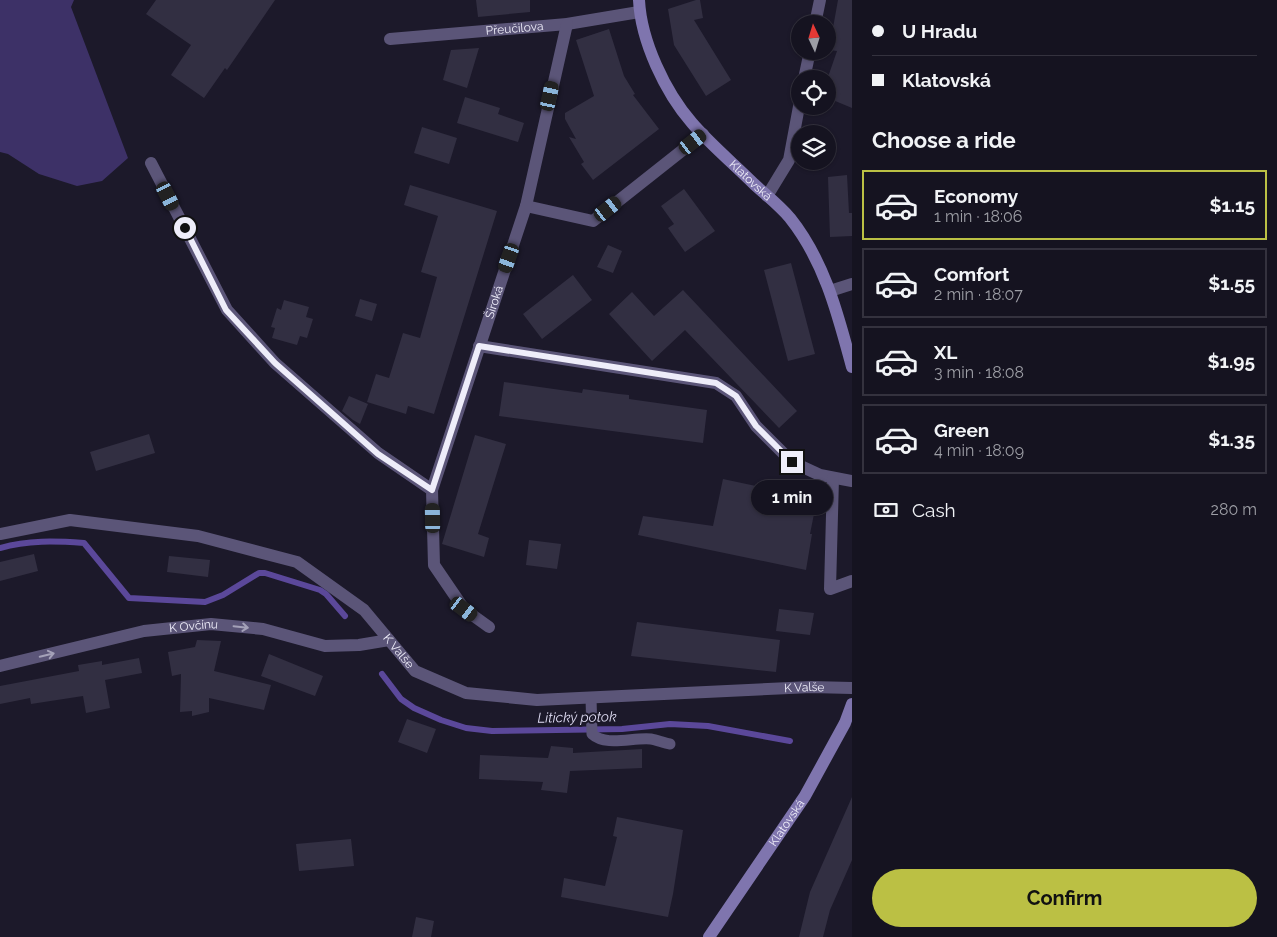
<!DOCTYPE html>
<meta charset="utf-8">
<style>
:root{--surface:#151320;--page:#22202d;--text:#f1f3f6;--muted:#9d9ea5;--line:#34323e;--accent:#bbc044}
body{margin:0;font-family:Raleway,sans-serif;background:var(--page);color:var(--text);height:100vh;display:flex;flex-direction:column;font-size:19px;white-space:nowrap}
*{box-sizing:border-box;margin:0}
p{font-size:16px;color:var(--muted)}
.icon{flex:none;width:28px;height:28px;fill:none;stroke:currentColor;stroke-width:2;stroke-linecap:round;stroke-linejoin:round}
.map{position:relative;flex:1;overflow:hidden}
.panel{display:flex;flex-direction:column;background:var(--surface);width:425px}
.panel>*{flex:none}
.top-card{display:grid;align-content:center;height:110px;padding:0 20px;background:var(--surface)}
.needle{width:32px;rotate:356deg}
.fabs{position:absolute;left:791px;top:15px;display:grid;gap:10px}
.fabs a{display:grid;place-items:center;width:45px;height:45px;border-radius:50%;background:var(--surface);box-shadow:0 1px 4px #0004,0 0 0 1px var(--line);font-size:25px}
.end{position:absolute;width:22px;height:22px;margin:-11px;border:6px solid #eeedf9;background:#111;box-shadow:0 0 0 2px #111}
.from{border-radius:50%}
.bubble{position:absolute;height:35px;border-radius:18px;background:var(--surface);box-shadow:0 1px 4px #0004,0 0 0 1px var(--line);font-size:16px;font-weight:700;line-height:35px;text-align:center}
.car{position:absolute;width:15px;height:30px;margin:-15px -8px;border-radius:6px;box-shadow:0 0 4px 1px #0007;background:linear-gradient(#222 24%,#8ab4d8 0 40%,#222 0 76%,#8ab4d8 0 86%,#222 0)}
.top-card b{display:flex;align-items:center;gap:18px;height:48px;font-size:19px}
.top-card b+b{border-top:1px solid var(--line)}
.top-card i{width:12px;height:12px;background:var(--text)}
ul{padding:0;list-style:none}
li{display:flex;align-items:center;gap:15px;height:70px;margin:0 10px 8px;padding:0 10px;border:2px solid var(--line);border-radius:0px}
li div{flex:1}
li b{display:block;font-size:19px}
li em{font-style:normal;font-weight:700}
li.current{border-color:var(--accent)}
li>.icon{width:45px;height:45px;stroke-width:1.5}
h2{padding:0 20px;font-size:22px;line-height:60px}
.pay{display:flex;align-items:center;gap:12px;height:55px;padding:0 20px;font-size:19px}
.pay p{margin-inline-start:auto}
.action{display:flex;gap:10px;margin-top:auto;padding:10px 20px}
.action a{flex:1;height:58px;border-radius:30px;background:var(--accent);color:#111;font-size:20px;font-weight:700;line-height:58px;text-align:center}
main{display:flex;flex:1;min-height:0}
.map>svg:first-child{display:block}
.green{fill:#3d3167}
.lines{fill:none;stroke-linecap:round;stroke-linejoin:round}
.stream{stroke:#5b489a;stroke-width:6}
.building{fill:#322f42}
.service{stroke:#5b5578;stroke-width:11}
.minor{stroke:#5b5578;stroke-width:12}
.secondary{stroke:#7f75ae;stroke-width:12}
.oneway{stroke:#a4a1b8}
.route{stroke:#eeedf9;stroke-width:6}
.labels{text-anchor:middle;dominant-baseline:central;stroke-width:4;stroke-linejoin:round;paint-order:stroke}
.street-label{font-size:12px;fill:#eeedf9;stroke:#1c192a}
.water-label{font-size:14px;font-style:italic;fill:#dfdcf3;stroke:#1c192a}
</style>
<main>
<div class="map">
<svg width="852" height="937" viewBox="0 0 852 937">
<rect width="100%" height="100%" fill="#1c192a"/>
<path class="green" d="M0,0H74L71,7L128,158L102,181L77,186L39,174L8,154L0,152Z"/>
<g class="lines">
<path class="stream" d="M0,548C28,540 55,541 84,543L129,598L205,602L223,595L259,573H265L320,590L326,594L345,616
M382,674L401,699L414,708L441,720L466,728L492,731L622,729L670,724L708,726L790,741"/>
</g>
<path class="building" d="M156,0H275L227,70L225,68L204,98L171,75L191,45L146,14Z
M476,0H530V12L478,17Z
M696,0H700L703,18L694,20L731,80L706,96L674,45L668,9Z
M838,0H852V108L828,98V77L837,51L829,50Z
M609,29L624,76L635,94L633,95L659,129L593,180L581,164L584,162L569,137L576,139L565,119V113L594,96L576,40Z
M479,48L467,88L443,80L451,50Z
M465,97L500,108L498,114L524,123L518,142L457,123Z
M422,127L457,138L449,164L414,153Z
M847,175L849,213H852V236L830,237L828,177Z
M410,185L497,211L434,414L408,406L406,414L367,402L376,374L389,378L403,333L420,338L437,277L421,272L438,216L404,205Z
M684,189L715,231L685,252L668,228L674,224L661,206Z
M608,245L622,251L613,273L597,267Z
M791,263L815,354L788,361L764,270Z
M573,275L592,300L542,339L523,314Z
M683,290L797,411L779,428L685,330L652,361L609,314L632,292L654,316Z
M360,299L377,304L372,321L355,316Z
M284,300L309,307L306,317L313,319L307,338L300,336L297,345L272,338L275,328L271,327L277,308L281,310Z
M504,382L582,393L583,389L619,394L629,395V399L707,410L703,443L499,416Z
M349,396L368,404L360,424L353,420L342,411Z
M149,434L155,453L96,471L90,452Z
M475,435L506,444L478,534L489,538L484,557L442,544Z
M723,479L817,499L810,534H812L806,570L638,535L643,516L713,526Z
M529,540L561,544L557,569L526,565Z
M34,554L38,571L0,581V562Z
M169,556L210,560L208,577L167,572Z
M779,609L814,613L810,635L776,631Z
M637,622L780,640L776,672L631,656Z
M197,640L221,641L214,671L271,685L264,710L209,698V712L192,716V711L180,712L181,674L172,676L168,652L195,647Z
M269,654L323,676L315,696L261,676Z
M139,658L142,673L105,680L110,708L86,713L83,696L31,704L30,698L0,704V686L79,671L78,665L102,661V665Z
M407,719L436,729L427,753L398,742Z
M551,746L573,748V753L642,749V768L570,771L567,793L541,790L543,782L479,779L480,755L548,758Z
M852,797V860L830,910L823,937H799L810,892Z
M617,817L683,830L673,894L668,917L561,897L564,878L605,886L617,837L613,836Z
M351,839L354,866L299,871L296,844Z
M416,917L434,921L431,937H412Z"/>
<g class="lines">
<path class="service" d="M591,698L592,734C606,747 633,737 651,739C657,740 664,743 670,744"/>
<g class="minor">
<path d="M815,24L820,0"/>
<path id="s1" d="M390,39L567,24L639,12"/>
<path d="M804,79L810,51"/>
<path d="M151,163L227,310L275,363L378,453L432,490L434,565L464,609L489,627"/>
<path d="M767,196L789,160L800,101"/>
<path d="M526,206L593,221L703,134"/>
<path d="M830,291L852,284"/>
<path d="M479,346L716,383L736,396L756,426L792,462L820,475L852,481"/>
<path d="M833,478L830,589L852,581"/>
<path id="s2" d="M432,490L526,206L567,24"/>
<path id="s3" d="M0,534L70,520L198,536L297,562L364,610L415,671L466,693L537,700L811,687L852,688"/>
<path id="s4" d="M0,666L144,631L211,624L263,629L325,646L359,645L389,640"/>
</g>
<g class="secondary">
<path id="s5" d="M639,0C641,41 665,92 692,123C711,145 734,164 754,184C766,195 780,206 790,218C825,262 838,315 852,367"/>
<path id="s6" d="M709,937L805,796L845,723L852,704"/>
</g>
</g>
<defs><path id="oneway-shaft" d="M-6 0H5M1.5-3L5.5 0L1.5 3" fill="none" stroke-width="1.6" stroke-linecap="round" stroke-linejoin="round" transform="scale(1.25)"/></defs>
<g class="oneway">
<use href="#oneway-shaft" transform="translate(241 627) rotate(6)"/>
<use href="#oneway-shaft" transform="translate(47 655) rotate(-14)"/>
</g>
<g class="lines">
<path class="route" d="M185,228L226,310L275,363L378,454L432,490L479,346L716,383L736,396L756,426L792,462"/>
</g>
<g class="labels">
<g class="street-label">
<text stroke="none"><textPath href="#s1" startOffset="125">Přeučilova</textPath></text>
<text stroke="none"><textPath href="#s5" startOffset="218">Klatovská</textPath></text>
<text stroke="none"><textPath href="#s2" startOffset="198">Široká</textPath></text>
<text stroke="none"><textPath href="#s4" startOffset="198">K Ovčínu</textPath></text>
<text stroke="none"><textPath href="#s3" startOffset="439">K Valše</textPath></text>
<text stroke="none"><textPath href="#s3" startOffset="859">K Valše</textPath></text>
<text stroke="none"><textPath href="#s6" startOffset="138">Klatovská</textPath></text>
</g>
<g class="water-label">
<text transform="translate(577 717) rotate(-1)">Litický potok</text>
</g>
</g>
</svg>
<div class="fabs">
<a><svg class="needle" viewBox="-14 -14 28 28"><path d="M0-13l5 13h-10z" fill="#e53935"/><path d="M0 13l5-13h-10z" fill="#9d9ea5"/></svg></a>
<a><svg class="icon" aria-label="locate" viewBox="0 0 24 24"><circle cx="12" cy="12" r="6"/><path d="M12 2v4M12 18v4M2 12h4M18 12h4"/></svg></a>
<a><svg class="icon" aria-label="layers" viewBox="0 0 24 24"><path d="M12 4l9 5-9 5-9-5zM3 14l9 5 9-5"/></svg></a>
</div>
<i class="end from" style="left:185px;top:228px"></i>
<i class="end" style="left:792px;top:462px"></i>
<div class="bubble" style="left:751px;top:480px;width:82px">1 min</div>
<i class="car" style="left:550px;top:96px;rotate:12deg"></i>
<i class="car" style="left:693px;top:142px;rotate:52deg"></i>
<i class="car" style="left:168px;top:196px;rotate:153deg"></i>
<i class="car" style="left:608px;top:209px;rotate:52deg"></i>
<i class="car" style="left:509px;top:258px;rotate:199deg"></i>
<i class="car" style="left:433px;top:518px;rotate:359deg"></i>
<i class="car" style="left:464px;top:609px;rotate:127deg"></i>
</div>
<section class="panel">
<div class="top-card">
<b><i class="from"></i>U Hradu</b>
<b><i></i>Klatovská</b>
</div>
<h2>Choose a ride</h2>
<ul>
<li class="current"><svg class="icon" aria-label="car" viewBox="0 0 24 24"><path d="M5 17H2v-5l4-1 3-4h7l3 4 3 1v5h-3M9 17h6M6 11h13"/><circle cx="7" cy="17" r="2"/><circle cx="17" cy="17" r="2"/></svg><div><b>Economy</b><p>1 min · 18:06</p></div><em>$1.15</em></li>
<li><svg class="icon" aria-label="car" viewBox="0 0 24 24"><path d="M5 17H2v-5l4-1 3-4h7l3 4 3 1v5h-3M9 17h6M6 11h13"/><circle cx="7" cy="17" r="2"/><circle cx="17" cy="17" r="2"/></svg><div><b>Comfort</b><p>2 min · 18:07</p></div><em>$1.55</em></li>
<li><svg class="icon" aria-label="car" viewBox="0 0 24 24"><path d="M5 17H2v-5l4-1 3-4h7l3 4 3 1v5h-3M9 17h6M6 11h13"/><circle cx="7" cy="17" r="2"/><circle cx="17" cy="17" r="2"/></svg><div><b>XL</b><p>3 min · 18:08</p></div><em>$1.95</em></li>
<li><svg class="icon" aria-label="car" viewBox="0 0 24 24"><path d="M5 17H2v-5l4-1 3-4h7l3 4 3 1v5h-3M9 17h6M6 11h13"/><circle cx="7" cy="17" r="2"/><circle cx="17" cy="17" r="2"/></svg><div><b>Green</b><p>4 min · 18:09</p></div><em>$1.35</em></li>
</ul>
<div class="pay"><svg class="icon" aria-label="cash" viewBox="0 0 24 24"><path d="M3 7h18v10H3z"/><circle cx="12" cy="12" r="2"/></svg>Cash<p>280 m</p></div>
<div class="action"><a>Confirm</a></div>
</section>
</main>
